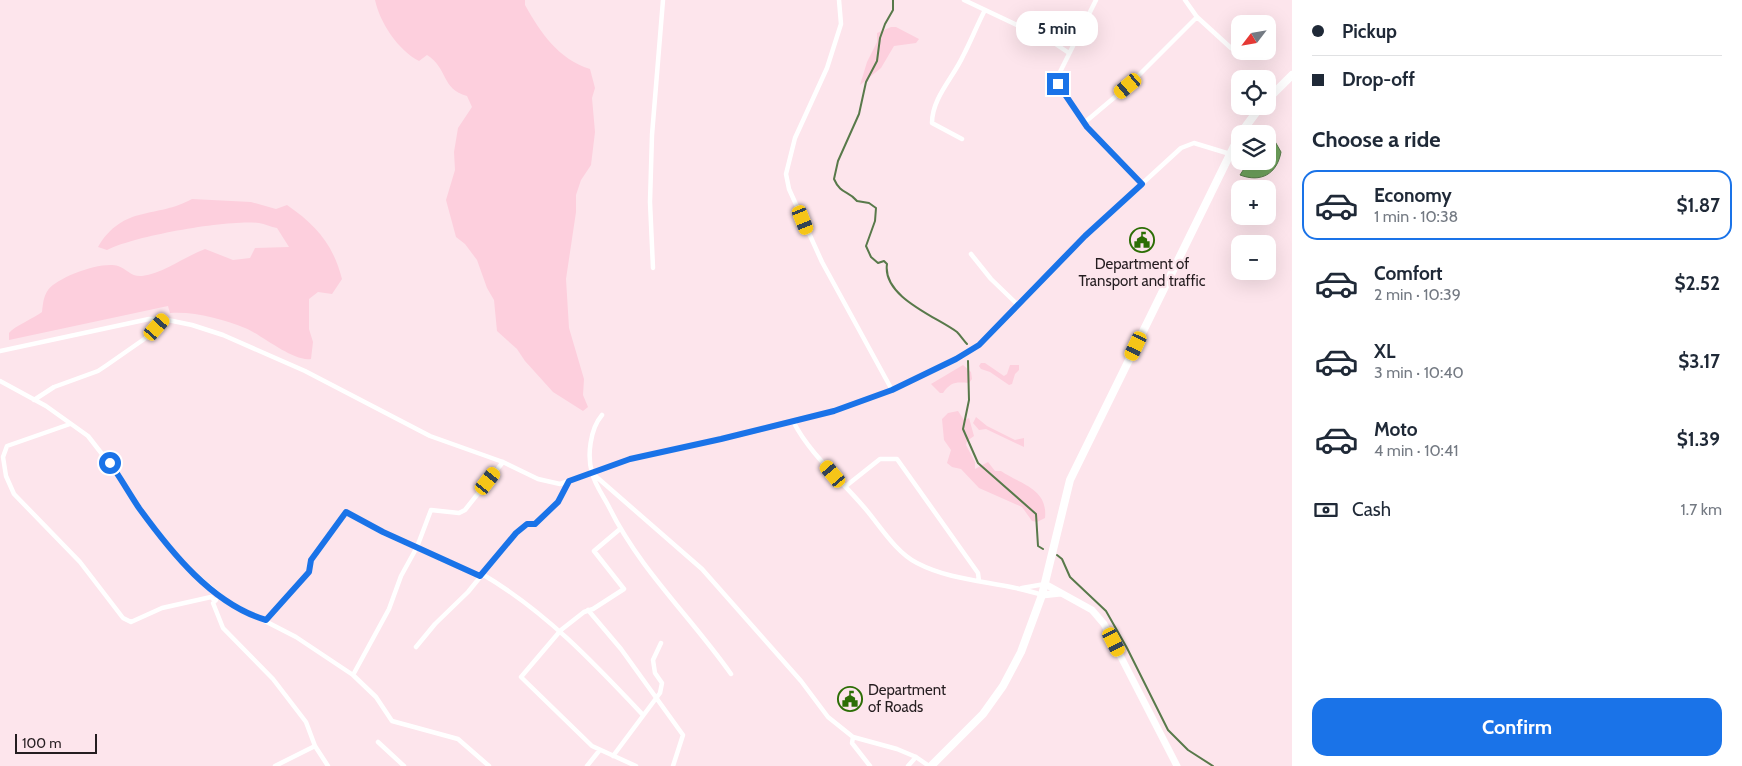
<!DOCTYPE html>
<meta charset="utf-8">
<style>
:root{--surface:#fff;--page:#f6f6f7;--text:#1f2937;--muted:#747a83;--line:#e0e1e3;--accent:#1a73e8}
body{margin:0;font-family:Cabin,sans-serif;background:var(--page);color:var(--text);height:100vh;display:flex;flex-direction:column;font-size:19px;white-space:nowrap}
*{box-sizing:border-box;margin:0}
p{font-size:16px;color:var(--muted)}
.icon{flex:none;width:28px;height:28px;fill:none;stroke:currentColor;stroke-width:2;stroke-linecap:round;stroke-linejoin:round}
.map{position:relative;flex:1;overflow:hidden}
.sheet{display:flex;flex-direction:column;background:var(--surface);width:450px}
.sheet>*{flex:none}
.banner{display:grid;align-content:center;height:110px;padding:0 20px;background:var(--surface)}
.needle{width:32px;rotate:239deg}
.tools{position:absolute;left:1231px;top:15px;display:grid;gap:10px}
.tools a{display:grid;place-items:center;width:45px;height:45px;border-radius:10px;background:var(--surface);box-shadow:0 5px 20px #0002;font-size:25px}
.scale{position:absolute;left:15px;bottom:12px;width:82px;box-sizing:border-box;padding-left:5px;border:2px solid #251d20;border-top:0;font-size:14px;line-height:18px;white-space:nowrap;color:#251d20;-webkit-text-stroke:4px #fde5ec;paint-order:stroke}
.end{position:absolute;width:22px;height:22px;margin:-11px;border:6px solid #1a73e8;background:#fff;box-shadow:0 0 0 2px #fff}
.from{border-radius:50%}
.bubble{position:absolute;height:35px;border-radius:15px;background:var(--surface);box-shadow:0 5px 20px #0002;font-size:16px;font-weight:700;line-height:35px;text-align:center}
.car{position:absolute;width:15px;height:30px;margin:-15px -8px;border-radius:6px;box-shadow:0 0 4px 1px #0007;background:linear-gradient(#f5c518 24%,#345 0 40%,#f5c518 0 76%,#345 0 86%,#f5c518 0)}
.banner b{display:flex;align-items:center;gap:18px;height:48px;font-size:19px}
.banner b+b{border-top:1px solid var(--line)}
.banner i{width:12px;height:12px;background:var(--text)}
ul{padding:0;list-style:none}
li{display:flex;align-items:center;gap:15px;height:70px;margin:0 10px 8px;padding:0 10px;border:2px solid transparent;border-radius:15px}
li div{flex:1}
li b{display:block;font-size:19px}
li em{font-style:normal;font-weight:700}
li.on{border-color:var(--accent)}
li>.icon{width:45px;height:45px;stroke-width:1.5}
h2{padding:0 20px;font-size:22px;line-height:60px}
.pay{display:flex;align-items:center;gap:12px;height:55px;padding:0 20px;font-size:19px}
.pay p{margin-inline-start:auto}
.button{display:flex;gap:10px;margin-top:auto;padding:10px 20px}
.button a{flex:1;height:58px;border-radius:15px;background:var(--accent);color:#fff;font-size:20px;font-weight:700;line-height:58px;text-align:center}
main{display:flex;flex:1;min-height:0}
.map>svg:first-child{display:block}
.green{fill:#fdcfdd}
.water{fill:#6ea15c;stroke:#58794a}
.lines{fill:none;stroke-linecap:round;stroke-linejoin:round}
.stream{stroke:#58794a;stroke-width:2}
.minor{stroke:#fff;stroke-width:4.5}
.secondary{stroke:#fff;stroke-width:7}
.primary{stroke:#fff;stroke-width:8}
.route{stroke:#1a73e8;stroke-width:6}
.labels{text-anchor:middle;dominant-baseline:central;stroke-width:4.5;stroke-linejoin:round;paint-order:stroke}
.poi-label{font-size:15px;fill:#251d20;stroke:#fde5ec}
</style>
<main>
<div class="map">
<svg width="1292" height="766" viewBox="0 0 1292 766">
<rect width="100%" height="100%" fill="#fde5ec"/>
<path class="green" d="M375,0H525V5C541,33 558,59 590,69L595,88L592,98L595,132L591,165L581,180L576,195V212L566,279L569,328L584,379L583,395L588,407L583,411L553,392L525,361L517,349L497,331L494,300L487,288L477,260L465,244L456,237L446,200L455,170L454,152L458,128L472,107L467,96C441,89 448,68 427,55L419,61C398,50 380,23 375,0Z
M891,27H896L919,39L916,43L894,46L881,68L860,85L867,62L877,42V33Z
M192,199L251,202L276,209L287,205C316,225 333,244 342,279L332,294L318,292L309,299V329L313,342L311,359C293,362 262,335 245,328C223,319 194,311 170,313L168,306L9,340V333C16,325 33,319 42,312C43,305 43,297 48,290C58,277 101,261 118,266C127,269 131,277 142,276C164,273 184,257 205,249L233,260L250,258L255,248L289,247L277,228C271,227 265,224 259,223C229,219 133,236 107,250L98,247C124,204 156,219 192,199Z
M981,363H985L1004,376L1007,374L1010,365H1019V370L1015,374L1012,384L1009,385L990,372L981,369L979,366Z
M963,365L971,372L972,379L969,383C957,382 951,381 943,393H940L931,384Z
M958,411L964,420L969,418L974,436L967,441L966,445L975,462V469L988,462L995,471H1001C1022,485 1048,489 1045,518L1037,522L1032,521L1022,507L979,488L961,469L952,467L947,463L951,450L944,440L942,419L948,413Z
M976,417L987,426L1015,440L1024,438V447L986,429L979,430L973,423Z"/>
<path class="water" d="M1268,136L1273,138L1281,152C1277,174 1261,183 1240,175L1249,161H1268Z"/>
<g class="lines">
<path class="stream" d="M893,0V10L885,24L880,38L877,61L866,82L859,114L838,161L834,179C841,195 848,190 857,201L869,203L876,208L875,221L866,246L871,257L878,263L884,261L887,264C882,297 937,317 957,332C961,336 964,341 967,344
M968,361L969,400L963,429L978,463L1036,514L1038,546L1043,549
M1057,555L1062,559L1070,577L1106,611L1127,648L1168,730L1188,750L1213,766"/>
<path class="minor" d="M839,0L841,24L827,68L795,138L786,174L789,189L822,262L892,390
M964,0L1051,41L1069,53
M1096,0L1058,76V84L1087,127L1142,184
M1185,0L1197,17L1231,48
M1084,123L1128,86L1197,17
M962,139L932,123C932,98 953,78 963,56C971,41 977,25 985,10
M971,254L991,279L1018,305
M653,268L650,202L652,135L663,0
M0,351L149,319H163L192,325L223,335L305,371L430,436L503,462L538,479L560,484L592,473L702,569L801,681L828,717L853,737L897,749L916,757L929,766
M0,381L46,406L88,436L116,472L138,507L185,566L228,602L296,637L353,675L376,697L392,721L458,739L489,766
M34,400L54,387L98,371L107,365L150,335L163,319
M602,415C590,429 587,456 592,473C595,485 604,497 609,507C640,570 691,617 731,674
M793,421C809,453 839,478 863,506C879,524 895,552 917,563C955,583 1002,581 1042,595
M70,424L7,446L3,457L6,476L14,494L80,562L123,618L131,622L162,608L211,597L215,601
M592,473L630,459L721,439L834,411L892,390L956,359L979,345L1085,236L1181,148L1194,143L1230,154
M846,486L880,459H897L978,573L979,581
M620,529L594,551L624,589L593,609L584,612L561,630L521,677L592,746L636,766
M482,574C545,611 593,662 643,715
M1022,588L1045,584
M216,600L213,603L223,628L273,679L306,722L315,746L328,766
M588,610L621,649L683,735L673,766
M266,620L309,572L311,560L346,512L383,533L480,576
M416,647L435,624L468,592L516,533L527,524H535L558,502L569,481
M353,675L389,609L401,576L417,547L431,510L459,513L465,510L503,462
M853,737L852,743L870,766
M378,742L404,766
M613,756L660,693L662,683L655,673L653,660L661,643
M275,766L315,746
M587,766L599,751
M908,766L916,757"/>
<path class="secondary" d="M1045,584L1092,610L1104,624L1177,766
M1042,595L1061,593"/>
<path class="primary" d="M1268,99L1292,75
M1240,134L1261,106
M931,766L983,714L1003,686L1021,652L1042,595L1070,480L1240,134"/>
</g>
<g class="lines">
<path class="route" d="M110,463C120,477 129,493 139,508C171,552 212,604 266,620L309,572L311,560L346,512L383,532L480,576L516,533L527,524H535L558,502L569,481L630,459L721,439L834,411L892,390L956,359L979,345L1085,236L1142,184L1087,127L1058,84"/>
</g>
<defs>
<symbol id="civic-ring" viewBox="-11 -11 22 22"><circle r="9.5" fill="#fde5ec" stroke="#2c6e05" stroke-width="1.5"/><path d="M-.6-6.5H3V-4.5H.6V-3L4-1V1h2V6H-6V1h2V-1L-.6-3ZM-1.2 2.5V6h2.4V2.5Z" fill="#2c6e05"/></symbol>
</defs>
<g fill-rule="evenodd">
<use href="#civic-ring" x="1128" y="226" width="28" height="28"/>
<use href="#civic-ring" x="836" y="685" width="28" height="28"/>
</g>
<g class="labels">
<g class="poi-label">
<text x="1142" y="264">Department of<tspan x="1142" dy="17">Transport and traffic</tspan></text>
<text x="868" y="690" text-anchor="start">Department<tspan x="868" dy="17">of Roads</tspan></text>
</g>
</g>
</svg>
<div class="tools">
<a><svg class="needle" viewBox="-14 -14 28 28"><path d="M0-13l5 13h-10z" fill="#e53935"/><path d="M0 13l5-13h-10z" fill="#747a83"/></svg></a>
<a><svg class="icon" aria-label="locate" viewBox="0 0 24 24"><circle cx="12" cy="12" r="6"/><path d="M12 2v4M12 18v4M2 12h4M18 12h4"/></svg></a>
<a><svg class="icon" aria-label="layers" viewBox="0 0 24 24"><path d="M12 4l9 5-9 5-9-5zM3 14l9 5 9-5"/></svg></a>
<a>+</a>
<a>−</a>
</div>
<div class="scale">100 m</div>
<i class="end from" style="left:110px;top:463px"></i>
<i class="end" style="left:1058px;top:84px"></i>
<div class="bubble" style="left:1016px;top:11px;width:82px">5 min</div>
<i class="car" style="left:1128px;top:86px;rotate:230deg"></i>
<i class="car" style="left:803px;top:220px;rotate:158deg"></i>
<i class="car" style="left:157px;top:327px;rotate:41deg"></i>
<i class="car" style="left:1136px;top:346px;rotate:205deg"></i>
<i class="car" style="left:833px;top:474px;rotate:320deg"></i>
<i class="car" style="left:488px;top:481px;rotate:38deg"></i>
<i class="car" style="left:1114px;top:642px;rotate:153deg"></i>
</div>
<section class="sheet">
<div class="banner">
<b><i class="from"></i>Pickup</b>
<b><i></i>Drop-off</b>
</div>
<h2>Choose a ride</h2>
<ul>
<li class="on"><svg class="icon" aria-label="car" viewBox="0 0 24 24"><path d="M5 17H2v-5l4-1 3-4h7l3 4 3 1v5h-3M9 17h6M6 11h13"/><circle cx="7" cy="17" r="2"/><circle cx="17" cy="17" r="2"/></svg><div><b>Economy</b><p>1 min · 10:38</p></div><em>$1.87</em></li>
<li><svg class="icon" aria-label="car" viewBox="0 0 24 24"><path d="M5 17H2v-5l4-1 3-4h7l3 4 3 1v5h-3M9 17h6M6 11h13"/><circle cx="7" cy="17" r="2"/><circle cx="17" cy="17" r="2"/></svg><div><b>Comfort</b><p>2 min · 10:39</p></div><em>$2.52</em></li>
<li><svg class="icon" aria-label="car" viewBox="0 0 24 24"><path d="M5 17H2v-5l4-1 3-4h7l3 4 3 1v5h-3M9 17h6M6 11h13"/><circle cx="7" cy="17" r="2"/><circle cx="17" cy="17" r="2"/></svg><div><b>XL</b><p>3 min · 10:40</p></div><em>$3.17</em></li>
<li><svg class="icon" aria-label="car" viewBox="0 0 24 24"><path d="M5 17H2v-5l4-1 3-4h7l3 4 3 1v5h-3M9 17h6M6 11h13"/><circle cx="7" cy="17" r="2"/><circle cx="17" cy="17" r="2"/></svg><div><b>Moto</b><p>4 min · 10:41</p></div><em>$1.39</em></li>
</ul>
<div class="pay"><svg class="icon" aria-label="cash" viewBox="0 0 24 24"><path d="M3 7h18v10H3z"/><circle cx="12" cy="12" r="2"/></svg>Cash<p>1.7 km</p></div>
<div class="button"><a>Confirm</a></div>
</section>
</main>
